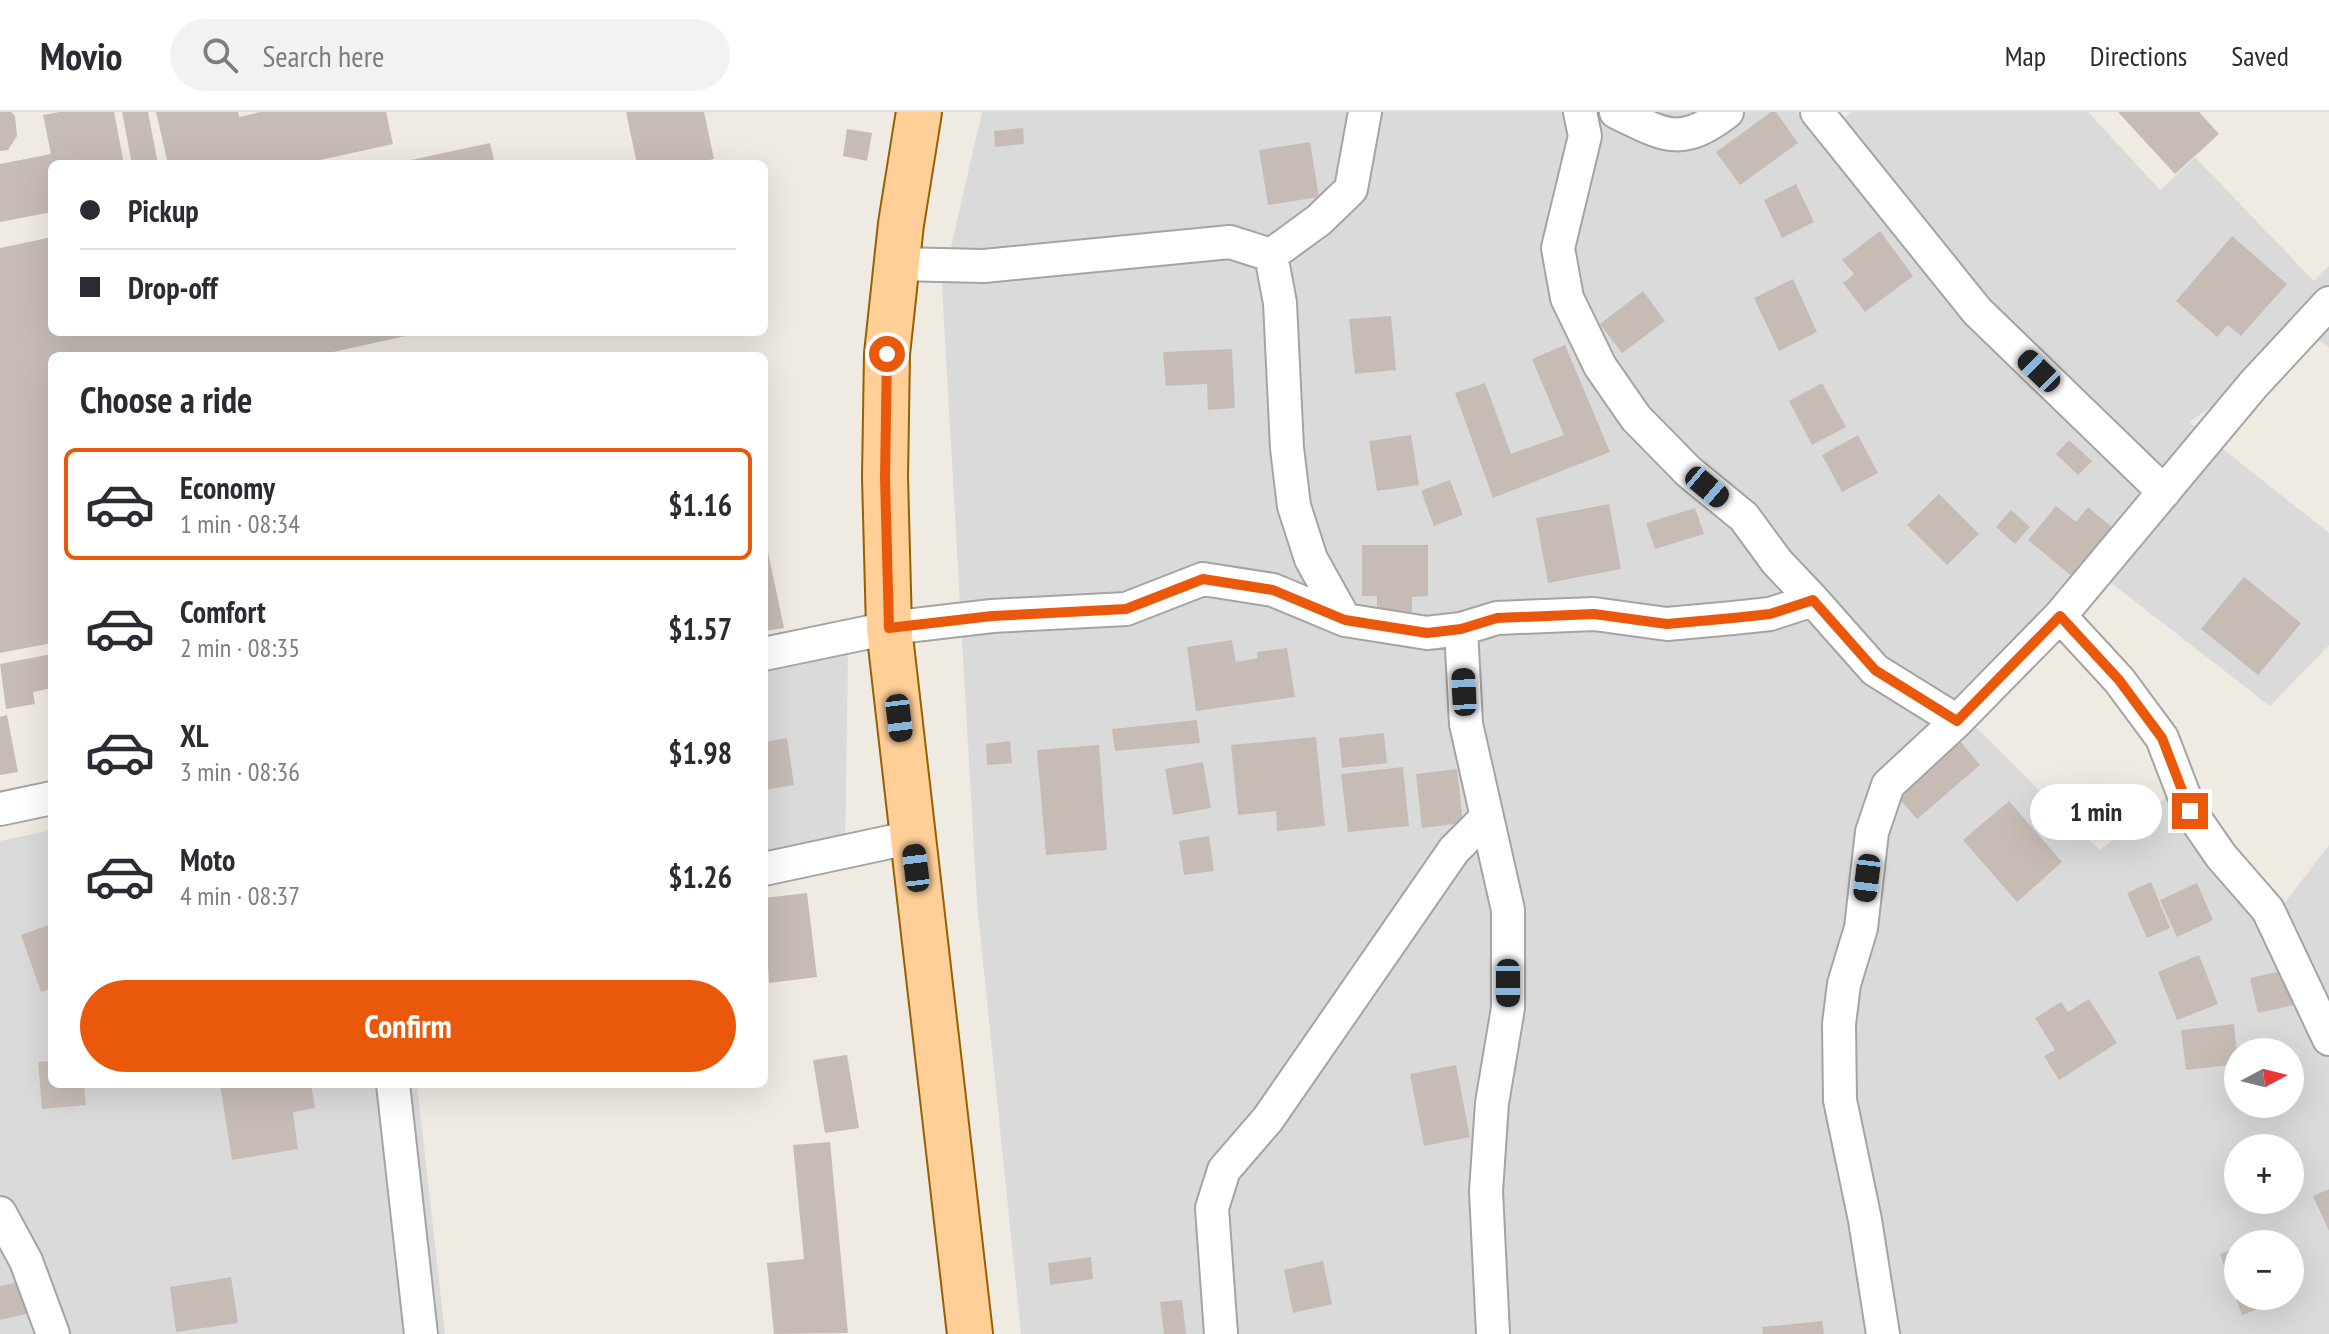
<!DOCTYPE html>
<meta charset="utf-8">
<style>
:root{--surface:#fff;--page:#f2f2f3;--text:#2b2b33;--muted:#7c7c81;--line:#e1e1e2;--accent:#ea580c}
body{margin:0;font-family:"PT Sans Narrow",sans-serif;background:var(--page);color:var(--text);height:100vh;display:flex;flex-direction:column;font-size:30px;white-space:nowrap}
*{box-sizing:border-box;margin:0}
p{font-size:26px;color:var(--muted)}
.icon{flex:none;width:44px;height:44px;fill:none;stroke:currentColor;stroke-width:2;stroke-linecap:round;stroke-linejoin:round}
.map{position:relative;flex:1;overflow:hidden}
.side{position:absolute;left:48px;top:240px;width:720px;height:736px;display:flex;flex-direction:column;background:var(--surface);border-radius:12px;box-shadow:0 8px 32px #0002}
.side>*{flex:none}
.top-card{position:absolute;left:48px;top:48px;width:720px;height:176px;border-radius:12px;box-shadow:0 8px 32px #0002;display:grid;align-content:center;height:176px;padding:0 32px;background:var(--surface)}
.needle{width:52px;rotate:83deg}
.tools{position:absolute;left:2224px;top:926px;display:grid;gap:16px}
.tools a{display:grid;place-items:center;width:80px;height:80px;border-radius:50%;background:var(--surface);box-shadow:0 8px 32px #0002;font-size:40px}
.end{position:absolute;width:36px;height:36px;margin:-18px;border:10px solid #ea580c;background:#fff;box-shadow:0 0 0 4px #fff}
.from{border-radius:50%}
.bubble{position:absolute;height:56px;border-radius:28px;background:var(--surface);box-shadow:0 8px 32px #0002;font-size:26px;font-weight:800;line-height:56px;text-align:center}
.car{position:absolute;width:24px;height:48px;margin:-24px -12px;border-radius:10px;box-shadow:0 0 6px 2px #0007;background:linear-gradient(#222 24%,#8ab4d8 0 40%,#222 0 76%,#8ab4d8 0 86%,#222 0)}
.top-card b{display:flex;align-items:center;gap:28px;height:76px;font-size:30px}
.top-card b+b{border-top:2px solid var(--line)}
.top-card i{width:20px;height:20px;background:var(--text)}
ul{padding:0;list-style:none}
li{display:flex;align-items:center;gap:24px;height:112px;margin:0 16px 12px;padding:0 16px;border:4px solid transparent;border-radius:12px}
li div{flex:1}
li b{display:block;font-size:30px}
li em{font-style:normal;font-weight:800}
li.on{border-color:var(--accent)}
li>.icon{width:72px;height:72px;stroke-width:1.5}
h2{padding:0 32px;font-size:36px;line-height:96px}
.button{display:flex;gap:16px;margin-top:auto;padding:16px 32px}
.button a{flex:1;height:92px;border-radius:48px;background:var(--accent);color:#fff;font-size:32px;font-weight:800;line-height:92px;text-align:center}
header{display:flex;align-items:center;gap:48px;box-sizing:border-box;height:112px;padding:0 40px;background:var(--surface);border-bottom:2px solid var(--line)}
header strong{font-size:38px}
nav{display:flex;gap:44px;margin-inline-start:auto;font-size:28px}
.search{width:560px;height:72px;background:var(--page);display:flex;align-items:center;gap:20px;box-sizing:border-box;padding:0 28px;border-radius:44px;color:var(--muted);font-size:30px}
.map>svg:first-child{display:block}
.residential{fill:#dbdada;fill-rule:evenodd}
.building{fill:#c7bcb5}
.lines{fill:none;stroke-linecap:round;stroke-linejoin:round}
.street-casing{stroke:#a4a4a4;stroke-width:36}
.primary-casing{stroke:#966000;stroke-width:48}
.street{stroke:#fff;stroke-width:32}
.primary{stroke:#ffcf97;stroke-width:44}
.route{stroke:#ea580c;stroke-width:10}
</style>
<header>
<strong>Movio</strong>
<div class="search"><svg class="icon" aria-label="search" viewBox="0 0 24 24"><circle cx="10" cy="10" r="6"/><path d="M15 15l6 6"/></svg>Search here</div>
<nav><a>Map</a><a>Directions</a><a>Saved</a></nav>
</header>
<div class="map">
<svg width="2329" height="1222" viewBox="0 0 2329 1222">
<rect width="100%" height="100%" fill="#efeae2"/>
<path class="residential" d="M982,0H1797L1818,26L1852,0H2088L2160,78L2195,45L2314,169L2329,154V236L2316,226L2189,310L2329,421V533L2270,594L2102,464L1953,593L2100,738L2170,682L2271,809L2329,733V1222H1021L977,791L942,174ZM2238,940H2290V992H2238ZM2238,1036H2290V1088H2238ZM2238,1132H2290V1184H2238Z
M848,541L845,737L764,760V560Z
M52,718V972H417L445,1222H0V729Z"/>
<path class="building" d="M0,0H11L15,4L17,24L8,38L0,39Z
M60,0H114L124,52H52V100L0,110V52L51,42L43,3Z
M122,0H148L158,52H132Z
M156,0H238L239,5L261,0H386L393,32L302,52H168Z
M626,0H704L714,47L692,52H637Z
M1771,0H1776L1798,31L1740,73L1716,40Z
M2118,0H2199L2219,22L2175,62Z
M1023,16L1024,32L995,35L994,19Z
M847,17L872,21L867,49L843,44Z
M1310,30L1319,85L1268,93L1259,38Z
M490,31L495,52H397V51Z
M1796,72L1814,110L1782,126L1764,88Z
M1880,119L1913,164L1865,200L1843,171L1854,162L1842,148Z
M2232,124L2287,172L2241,224L2228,213L2217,225L2176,189Z
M52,125V220L419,221L315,244H52V531L0,541V136Z
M1793,167L1817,220L1779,239L1754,186Z
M1643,179L1665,209L1622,241L1600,212Z
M1391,204L1396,258L1355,262L1349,207Z
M1565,233L1610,340L1493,386L1455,281L1485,271L1511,342L1564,323L1532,247Z
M1232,237L1235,296L1208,298L1207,272L1166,274L1163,240Z
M1822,271L1846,315L1812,333L1789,289Z
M1411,323L1419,373L1377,379L1369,329Z
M1858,323L1878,361L1842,380L1822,343Z
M2069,328L2092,349L2078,363L2056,342Z
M1450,368L1463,403L1434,414L1421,379Z
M1939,382L1979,422L1947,453L1907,413Z
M1609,392L1621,457L1548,471L1536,406Z
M2056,394L2076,410L2088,395L2114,417L2074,466L2028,428Z
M1695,396L1704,422L1655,437L1646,411Z
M2011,398L2030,415L2015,432L1996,415Z
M764,421L784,516L764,519Z
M1362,433H1428V484L1412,485V501H1377V484H1362Z
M2244,465L2301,511L2258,563L2201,517Z
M1232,528L1236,550L1258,546L1257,540L1287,536L1295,585L1196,599L1187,535Z
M52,542V576L33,580L35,592L6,597L0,552Z
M7,603L18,660L0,663V605Z
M1197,608L1200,631L1115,639L1112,617Z
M1384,621L1387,651L1342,656L1339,626Z
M1316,625L1325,714L1277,719L1276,699L1238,703L1231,633Z
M787,626L794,673L764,678V630Z
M1010,629L1012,651L987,653L986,632Z
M1961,630L1980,653L1917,707L1897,684Z
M1099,633L1107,738L1046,743L1037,638Z
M1203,650L1211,696L1173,703L1165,657Z
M1403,655L1409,714L1348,720L1341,662Z
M1457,657L1463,711L1422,716L1416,662Z
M2009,689L2062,750L2017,790L1963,728Z
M1209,724L1214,759L1184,763L1179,729Z
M2151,770L2170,816L2147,826L2127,781Z
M2197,771L2213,808L2177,825L2160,788Z
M807,781L817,865L769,871L764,786Z
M51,812L52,876L41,880L21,823Z
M2199,843L2218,892L2177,908L2158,860Z
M2292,857L2299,892L2258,901L2250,866Z
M2089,887L2117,931L2059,968L2044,944L2055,938L2035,906L2061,890L2068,900Z
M2234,912L2238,952L2186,958L2181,918Z
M847,943L859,1016L825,1021L813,948Z
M52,949V972H84L86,993L42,997L38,950Z
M1456,953L1470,1025L1424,1034L1410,962Z
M220,972H311L315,996L293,1000L298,1037L232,1048Z
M830,1030L848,1221L774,1222L767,1151L804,1147L793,1033Z
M2329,1077V1119L2313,1084Z
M2238,1135V1184H2285L2286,1187L2242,1203L2220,1142Z
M1091,1145L1093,1167L1050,1173L1048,1151Z
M1323,1149L1332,1192L1293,1201L1284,1158Z
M231,1165L238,1211L176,1220L170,1175Z
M24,1169L31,1201L0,1208V1174Z
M1182,1188L1186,1222H1164L1160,1190Z
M1822,1209L1824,1222H1763L1762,1215Z"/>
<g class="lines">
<defs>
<path id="street" d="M1580,0L1585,24L1558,136L1567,186L1600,254L1636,306L1689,360L1744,405L1777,450L1813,488
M1616,0C1664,23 1680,36 1727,0
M1817,0L1977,199L2164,380
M896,152L984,154L1230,130L1271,143
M2060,504L2119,568L2162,626L2190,699L2221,744L2268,798L2329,927
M1345,508L1311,447L1294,394L1287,336L1280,191L1271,143L1319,108L1351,77L1365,0
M1461,517L1466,612L1508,798V896L1492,991L1486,1079L1493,1222
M764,542L889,516L992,504L1126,497L1203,467L1273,478L1345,508L1427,521L1461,517L1497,506L1594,502L1667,512L1733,506L1770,502L1813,488L1875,558L1957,609L2060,504L2253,273L2329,191
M0,697L52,686
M764,757L913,725
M393,972L421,1222
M0,1101L26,1149L53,1222
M1221,1222L1212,1096L1224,1058L1268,1007L1454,738L1485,707
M1883,1222L1865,1108L1840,988L1839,912L1844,872L1861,816L1872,720L1888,673L1957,609"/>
<path id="primary" d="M919,0L901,112L887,242L885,365L889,516L970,1222"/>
</defs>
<use href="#street" class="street-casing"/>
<use href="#primary" class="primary-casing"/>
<use href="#street" class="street"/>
<use href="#primary" class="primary"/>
</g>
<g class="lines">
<path class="route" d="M887,242L885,365L889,516L992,504L1126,497L1203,467L1273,478L1345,508L1427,521L1461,517L1497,506L1594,502L1667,512L1733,506L1770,502L1813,488L1875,558L1957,609L2060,504L2119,568L2162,626L2190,699"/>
</g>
</svg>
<div class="tools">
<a><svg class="needle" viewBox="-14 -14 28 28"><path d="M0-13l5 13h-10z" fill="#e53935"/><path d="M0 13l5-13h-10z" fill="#7c7c81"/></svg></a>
<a>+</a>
<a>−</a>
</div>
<i class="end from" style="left:887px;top:242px"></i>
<i class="end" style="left:2190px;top:699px"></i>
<div class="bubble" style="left:2030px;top:672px;width:132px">1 min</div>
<i class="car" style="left:2039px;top:259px;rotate:314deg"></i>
<i class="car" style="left:1707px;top:375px;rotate:130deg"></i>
<i class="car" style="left:1464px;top:580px;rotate:357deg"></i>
<i class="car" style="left:899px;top:606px;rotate:173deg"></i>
<i class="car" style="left:916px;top:756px;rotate:353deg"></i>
<i class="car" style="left:1867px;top:766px;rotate:187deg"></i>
<i class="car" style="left:1508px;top:871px;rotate:180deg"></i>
<div class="top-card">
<b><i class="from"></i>Pickup</b>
<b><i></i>Drop-off</b>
</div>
<section class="side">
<h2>Choose a ride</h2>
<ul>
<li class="on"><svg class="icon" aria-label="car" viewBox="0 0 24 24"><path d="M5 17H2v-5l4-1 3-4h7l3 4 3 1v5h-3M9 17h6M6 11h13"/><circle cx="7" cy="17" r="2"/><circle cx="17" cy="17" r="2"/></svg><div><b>Economy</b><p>1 min · 08:34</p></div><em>$1.16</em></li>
<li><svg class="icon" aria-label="car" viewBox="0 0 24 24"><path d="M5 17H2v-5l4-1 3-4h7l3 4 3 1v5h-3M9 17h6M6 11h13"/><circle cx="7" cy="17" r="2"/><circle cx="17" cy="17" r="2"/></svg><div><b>Comfort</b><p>2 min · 08:35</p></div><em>$1.57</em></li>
<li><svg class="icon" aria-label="car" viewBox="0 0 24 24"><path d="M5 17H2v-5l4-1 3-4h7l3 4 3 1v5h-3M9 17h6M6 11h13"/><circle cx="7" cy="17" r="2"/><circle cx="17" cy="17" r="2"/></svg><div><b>XL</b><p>3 min · 08:36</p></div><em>$1.98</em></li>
<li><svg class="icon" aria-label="car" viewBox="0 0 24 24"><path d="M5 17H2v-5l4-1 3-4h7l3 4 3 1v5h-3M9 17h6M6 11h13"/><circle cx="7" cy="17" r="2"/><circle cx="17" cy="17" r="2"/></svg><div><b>Moto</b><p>4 min · 08:37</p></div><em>$1.26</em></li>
</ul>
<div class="button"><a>Confirm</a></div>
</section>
</div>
